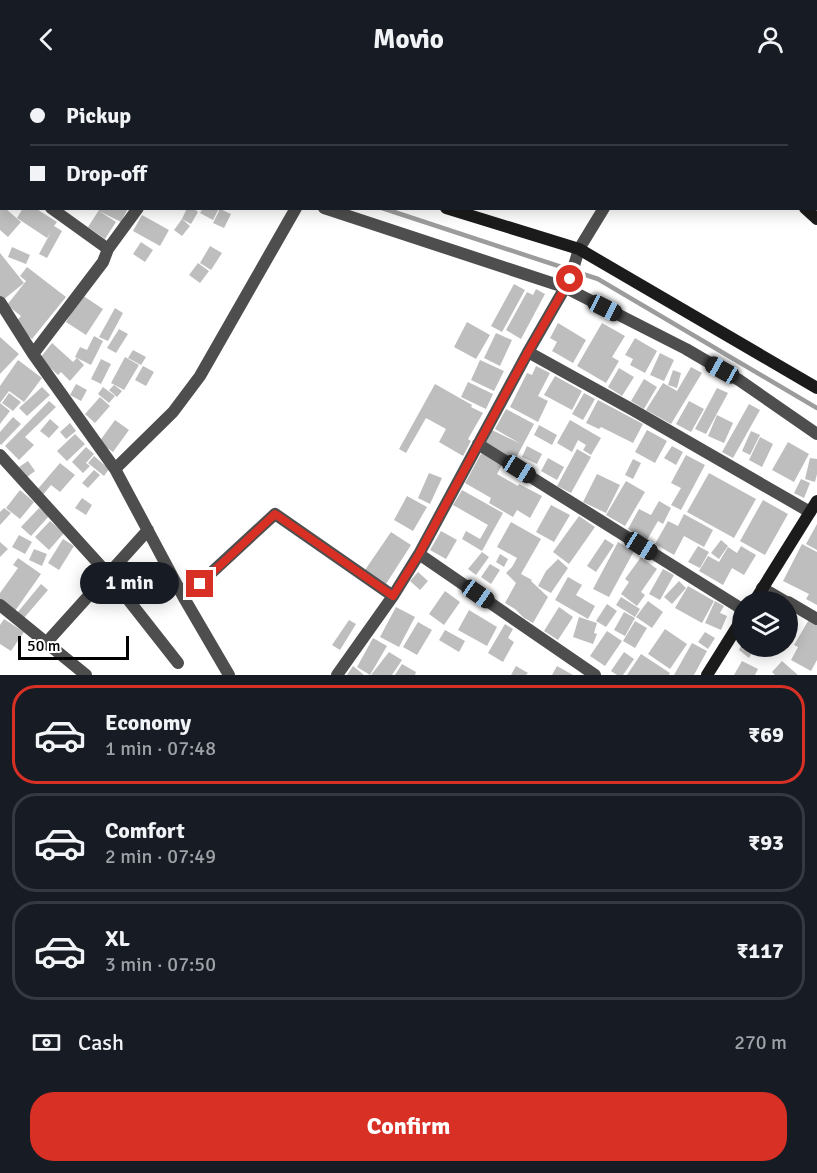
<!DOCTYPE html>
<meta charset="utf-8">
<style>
:root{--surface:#171b24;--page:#20242c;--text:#f1f3f6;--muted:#9ea1a6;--line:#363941;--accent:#d93025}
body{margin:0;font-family:Signika,sans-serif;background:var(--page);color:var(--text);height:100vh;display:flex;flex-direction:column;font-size:22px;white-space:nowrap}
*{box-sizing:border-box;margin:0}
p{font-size:20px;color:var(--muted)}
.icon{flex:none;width:33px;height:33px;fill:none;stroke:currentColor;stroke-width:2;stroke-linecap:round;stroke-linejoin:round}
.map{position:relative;height:597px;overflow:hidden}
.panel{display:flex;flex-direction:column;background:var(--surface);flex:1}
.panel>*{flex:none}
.guide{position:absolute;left:0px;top:0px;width:818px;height:132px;box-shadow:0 3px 15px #0003;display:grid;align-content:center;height:132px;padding:0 30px;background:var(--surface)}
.tools{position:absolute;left:732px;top:513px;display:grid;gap:12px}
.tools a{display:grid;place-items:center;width:66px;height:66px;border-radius:50%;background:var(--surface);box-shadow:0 3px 15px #0003;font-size:30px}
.scale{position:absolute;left:18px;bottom:15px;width:111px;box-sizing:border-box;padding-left:6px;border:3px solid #000;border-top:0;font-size:16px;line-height:21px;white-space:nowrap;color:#000;-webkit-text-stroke:4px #fff;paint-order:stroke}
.end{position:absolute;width:27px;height:27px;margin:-14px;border:8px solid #d93025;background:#fff;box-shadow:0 0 0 3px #fff}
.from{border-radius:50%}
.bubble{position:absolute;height:42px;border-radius:21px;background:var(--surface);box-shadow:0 3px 15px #0003;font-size:20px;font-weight:700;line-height:42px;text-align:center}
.car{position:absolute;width:18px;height:36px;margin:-18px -9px;border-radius:8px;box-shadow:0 0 4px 2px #0007;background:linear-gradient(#222 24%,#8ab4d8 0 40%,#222 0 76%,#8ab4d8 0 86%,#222 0)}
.guide b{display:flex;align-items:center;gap:21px;height:57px;font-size:22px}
.guide b+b{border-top:2px solid var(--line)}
.guide i{width:15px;height:15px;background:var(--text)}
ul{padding:10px 0 0;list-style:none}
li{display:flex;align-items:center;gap:18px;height:99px;margin:0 12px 9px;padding:0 18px;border:3px solid var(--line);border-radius:24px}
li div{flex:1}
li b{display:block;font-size:22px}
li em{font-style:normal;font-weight:700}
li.selected{border-color:var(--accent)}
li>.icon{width:54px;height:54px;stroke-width:1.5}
.pay{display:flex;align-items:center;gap:15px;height:66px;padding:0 30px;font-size:22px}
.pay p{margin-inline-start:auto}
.action{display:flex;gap:12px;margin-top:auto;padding:12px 30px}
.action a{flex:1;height:69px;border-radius:24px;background:var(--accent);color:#fff;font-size:24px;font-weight:700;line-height:69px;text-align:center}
header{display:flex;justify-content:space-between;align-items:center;height:78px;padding:0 30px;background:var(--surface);font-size:27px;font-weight:700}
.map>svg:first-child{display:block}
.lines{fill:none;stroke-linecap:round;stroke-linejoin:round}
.stream{stroke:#9c9c9c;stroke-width:4.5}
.building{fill:#bebebe}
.street{stroke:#4e4e4e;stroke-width:12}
.secondary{stroke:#1b1b1b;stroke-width:12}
.rail{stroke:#000;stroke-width:4.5;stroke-dasharray:9 3 1.5 3;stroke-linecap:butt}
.route{stroke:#d93025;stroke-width:8}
</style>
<header><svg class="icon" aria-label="back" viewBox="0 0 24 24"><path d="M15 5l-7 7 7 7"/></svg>Movio<svg class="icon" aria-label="person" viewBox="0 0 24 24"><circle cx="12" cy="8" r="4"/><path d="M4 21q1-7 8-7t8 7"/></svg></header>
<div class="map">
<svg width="817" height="597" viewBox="0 0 817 597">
<rect width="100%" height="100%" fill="#fff"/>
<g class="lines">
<path class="stream" d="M0,24H2
M382,130L598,201L817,330"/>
</g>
<path class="building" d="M0,130H5L21,144L8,159L0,152Z
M23,130H35L57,144L54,148L62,153L47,180L39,176L51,154L47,160L17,140Z
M95,130H128L121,144L99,133L116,144L105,161L88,149L99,132Z
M187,130H193L198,134L191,146L182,141Z
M203,130H219L213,142L200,135Z
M220,131L231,136L224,150L213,145Z
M142,137L169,152L160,168L133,153Z
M182,141L190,148L182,158L174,152Z
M141,164L153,172L145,184L133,176Z
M210,168L222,175L211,192L200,185Z
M12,169L30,177L26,186L8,179Z
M0,175L24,205L3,222L0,218Z
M198,185L209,193L200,205L189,197Z
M27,189L66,219L32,261L14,246L21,238L7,227L26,203L20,198Z
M514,206L525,212L502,254L491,248Z
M536,211L545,216L521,261L506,252L527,214L533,217Z
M82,217L103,231L86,257L66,244Z
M115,230L123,235L108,263L99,259Z
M467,244L490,257L476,281L454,269Z
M558,245L586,262L573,285L552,273L557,264L550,260Z
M602,245L625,258L612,279L619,283L606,305L577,288Z
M119,251L128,256L116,275L107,270Z
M496,255L512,262L500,288L484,280Z
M94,258L103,263L91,287L75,279L80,269L87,272Z
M0,259L19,276L0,296Z
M635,260L657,273L645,295L630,287L633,281L625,277Z
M52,265L73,284L77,280L84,287L70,303L61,294L58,297L40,280Z
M133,272L146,279L141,287L128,280Z
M660,275L674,282L664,303L650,297Z
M125,279L139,287L124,312L111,305Z
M101,281L111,286L101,306L91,301Z
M18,282L42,300L24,324L9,313L0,325V308Z
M480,282L504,293L494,313L471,302Z
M143,288L154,294L146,308L135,302Z
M536,288L550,295L538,318L548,323L538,344L510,329L527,295L532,297Z
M691,289L702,295L671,346L646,332L663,305L677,313Z
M619,290L634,299L622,318L608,309Z
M673,292L681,295L677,310L668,307Z
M555,298L582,313L572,332L544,317Z
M644,301L657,309L644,331L631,323Z
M468,304L493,316L486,331L461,319Z
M76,306L87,312L81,323L70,317Z
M435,306L472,327L471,329L483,335L468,361L471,363L463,378L439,364L446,351L426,340L406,375L399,371Z
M114,307L122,313L117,319L109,312Z
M42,309L50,317L27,338L19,330Z
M103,309L115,318L109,325L98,316Z
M717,310L728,315L706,356L695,351Z
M9,315L21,324L13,333L2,325Z
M584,315L595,321L583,342L572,336Z
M100,319L110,328L95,345L85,336Z
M598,322L643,346L633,365L601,349L599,351L586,345Z
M49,323L56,329L25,359L34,367L19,382L5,368Z
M689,323L704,331L691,354L676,346Z
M0,325L10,333L0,346Z
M749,326L760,332L733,380L722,374Z
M506,331L534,346L515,382L485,367L492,352L521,366L495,351Z
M717,337L733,345L724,365L708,358Z
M13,339L21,346L1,367L0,366V354Z
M50,341L59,349L49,360L40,353Z
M115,342L129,352L113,374L99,364Z
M570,342L601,360L591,377L583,372L586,367L578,362L572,374L557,365Z
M70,345L76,353L66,361L60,354Z
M539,347L557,357L552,367L534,357Z
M647,352L667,363L655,385L635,374Z
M751,353L760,357L750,377L742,373Z
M75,356L85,366L67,383L57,373Z
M760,359L773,366L762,389L749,382Z
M788,364L809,376L794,404L772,392Z
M527,368L542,376L537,386L522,379Z
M672,368L683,374L676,387L664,380Z
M86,369L94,376L86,385L90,388L83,395L72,384Z
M577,371L591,379L571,415L557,408Z
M482,374L503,385L497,396L518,408L519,406L542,418L530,440L517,432L513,439L489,425L491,420L465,405Z
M686,377L705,387L681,432L671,427L681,410L671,405Z
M94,378L109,391L104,398L88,385Z
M548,380L564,389L557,402L541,393Z
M810,380L817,381V396L815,404L805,401Z
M633,381L641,385L633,401L625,397Z
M28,383L35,393L27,399L19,389Z
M60,385L75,397L60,414L51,407L42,418L36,413Z
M94,392L100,397L88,410L82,405Z
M429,395L442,400L430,426L418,420Z
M709,395L756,421L734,460L687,434Z
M597,396L620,407L606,435L583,424Z
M801,401L810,405L804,420L794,415Z
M626,403L645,414L625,448L606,437Z
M20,412L34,424L20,441L6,430Z
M462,412L503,435L482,473L462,461L466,453L480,461L488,447L453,427Z
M407,418L427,429L413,453L394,442Z
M82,420L92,427L86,437L75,430Z
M763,422L788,436L765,477L740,463Z
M659,423L671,430L663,446L658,443L647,462L628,451L639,431L651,437Z
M551,427L570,437L554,464L536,454Z
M4,430L11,435L0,447V434Z
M39,430L49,438L31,458L21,449Z
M684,436L713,452L704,469L684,458L674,477L655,466L668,443L678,448Z
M579,438L595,449L569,486L553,474Z
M50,443L64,455L49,472L35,459Z
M511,444L541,461L521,496L532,502L531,503L548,519L533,545L524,540L515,531L505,525L516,505L506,495L512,489L517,480L497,469Z
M817,446V472L806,466Z
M441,453L457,462L446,481L430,472Z
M391,454L411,467L386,506L365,492Z
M19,457L32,464L25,476L12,469Z
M63,461L74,468L59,492L48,485Z
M605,461L614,467L596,494L587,488Z
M721,462L728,468L719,481L711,475Z
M0,464L8,471L0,479Z
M618,464L634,473L609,519L593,511Z
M802,466L817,474V527L806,521L809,516L783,503Z
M698,468L709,474L700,490L688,484Z
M741,468L756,477L744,497L732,490L723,507L699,493L708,478L719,484L728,469L737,475Z
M34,471L47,476L42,488L29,482Z
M482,474L489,479L476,497L468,491Z
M500,476L508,481L504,489L496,484Z
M641,479L657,491L641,514L645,517L637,528L621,516L629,504L625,501Z
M18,480L41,496L15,533L0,522V515L18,490L13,487Z
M558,481L568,490L551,515L538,508L546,493Z
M490,486L500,492L491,506L481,499Z
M663,491L674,497L660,522L649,516Z
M418,494L428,503L420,512L410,503Z
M568,499L582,507L576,517L595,528L588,541L555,522Z
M679,503L686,510L672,526L664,519Z
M41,506L48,512L24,540L17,535Z
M688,508L714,523L702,545L675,530Z
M445,513L460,524L444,547L429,536Z
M621,519L640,531L635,539L616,527Z
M648,523L663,534L652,550L636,539Z
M715,523L724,528L720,535L727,538L721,552L705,545Z
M607,526L617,533L606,549L596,543Z
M396,529L415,539L399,569L380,559Z
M559,529L573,539L558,562L544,553Z
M469,532L497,549L487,568L458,552Z
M624,534L635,540L625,558L614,552Z
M811,538L817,541V582L811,593L791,582L798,569L794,567Z
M579,539L597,545L594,555L597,556L593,566L573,559Z
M4,541L24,554L11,573L0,566V547Z
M349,542L356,546L340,572L332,567Z
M635,543L647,550L635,570L623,563Z
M418,544L432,552L417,577L403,569Z
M505,546L513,551L508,560L514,564L503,584L488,575Z
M665,551L687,566L670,591L648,576Z
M445,552L465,563L459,574L439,562Z
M607,553L622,563L605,588L590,578Z
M705,554L715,560L708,571L698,564Z
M373,560L387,568L370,597L357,589Z
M692,565L707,573L694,597H674Z
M741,568H756L749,580L739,572Z
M389,574L402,582L392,597H371Z
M624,574L634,581L623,597H617L611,593Z
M641,576L670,595L669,597H627Z
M742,583L758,591L755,597H734Z
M782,583L798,597H775L772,594Z
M402,586L416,594L415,597H395Z
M353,588L364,597H347Z
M516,588L528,595L526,597H511Z
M557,588L573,597H552Z"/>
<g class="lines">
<path class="street" d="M272,0L274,2
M483,0L486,2
M397,2L398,0
M0,95L2,96
M51,130L108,171
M324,130L564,209L686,271L739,302L817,356
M0,224L33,276L115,391L184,520
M528,274L633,332L810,434
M33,276L103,184L108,171L138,130
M478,366L742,531
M0,377L108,496L178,585
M115,391L173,334L200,298L296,130
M419,476L528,274L570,201L579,171L604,130
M762,510L786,524
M788,524L817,541
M0,527L86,597
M46,565L148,452
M229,597L184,520L275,436L393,518
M337,597L393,518L419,476L595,597"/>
<path class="secondary" d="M71,0L75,2
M656,0L658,2
M20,2V0
M0,64L2,62
M446,130L579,171L817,310
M805,130L817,141
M754,524L817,423
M707,597L742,541"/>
<path class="rail" d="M702,0L704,2
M816,99L817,100"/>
</g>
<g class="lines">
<path class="route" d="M200,506L275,436L393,518L419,476L528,274L570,201"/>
</g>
</svg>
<div class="tools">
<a><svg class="icon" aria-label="layers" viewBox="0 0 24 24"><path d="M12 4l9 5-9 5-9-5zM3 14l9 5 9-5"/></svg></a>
</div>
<div class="scale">50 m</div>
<i class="end from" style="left:570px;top:201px"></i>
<i class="end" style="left:200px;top:506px"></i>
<div class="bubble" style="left:80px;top:484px;width:99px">1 min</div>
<i class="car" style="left:605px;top:230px;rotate:117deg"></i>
<i class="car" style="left:722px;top:292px;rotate:299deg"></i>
<i class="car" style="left:519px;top:391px;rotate:122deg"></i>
<i class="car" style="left:641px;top:468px;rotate:122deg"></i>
<i class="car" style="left:478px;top:516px;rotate:125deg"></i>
<div class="guide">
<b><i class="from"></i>Pickup</b>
<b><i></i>Drop-off</b>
</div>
</div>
<section class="panel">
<ul>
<li class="selected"><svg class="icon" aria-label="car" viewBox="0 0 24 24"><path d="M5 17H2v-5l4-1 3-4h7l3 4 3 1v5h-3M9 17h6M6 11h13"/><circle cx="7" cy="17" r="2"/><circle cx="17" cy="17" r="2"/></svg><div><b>Economy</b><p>1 min · 07:48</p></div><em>₹69</em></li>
<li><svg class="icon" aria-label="car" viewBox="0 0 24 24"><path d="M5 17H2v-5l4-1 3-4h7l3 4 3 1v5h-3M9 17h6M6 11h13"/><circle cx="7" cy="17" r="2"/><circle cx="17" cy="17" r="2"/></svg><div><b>Comfort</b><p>2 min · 07:49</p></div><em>₹93</em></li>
<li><svg class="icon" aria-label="car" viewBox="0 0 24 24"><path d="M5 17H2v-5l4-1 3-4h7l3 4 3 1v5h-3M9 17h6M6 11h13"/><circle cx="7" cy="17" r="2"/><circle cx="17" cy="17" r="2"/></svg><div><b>XL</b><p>3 min · 07:50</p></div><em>₹117</em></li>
</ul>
<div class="pay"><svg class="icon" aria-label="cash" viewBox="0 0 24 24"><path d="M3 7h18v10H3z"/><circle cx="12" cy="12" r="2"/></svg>Cash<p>270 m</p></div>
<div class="action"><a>Confirm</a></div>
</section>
